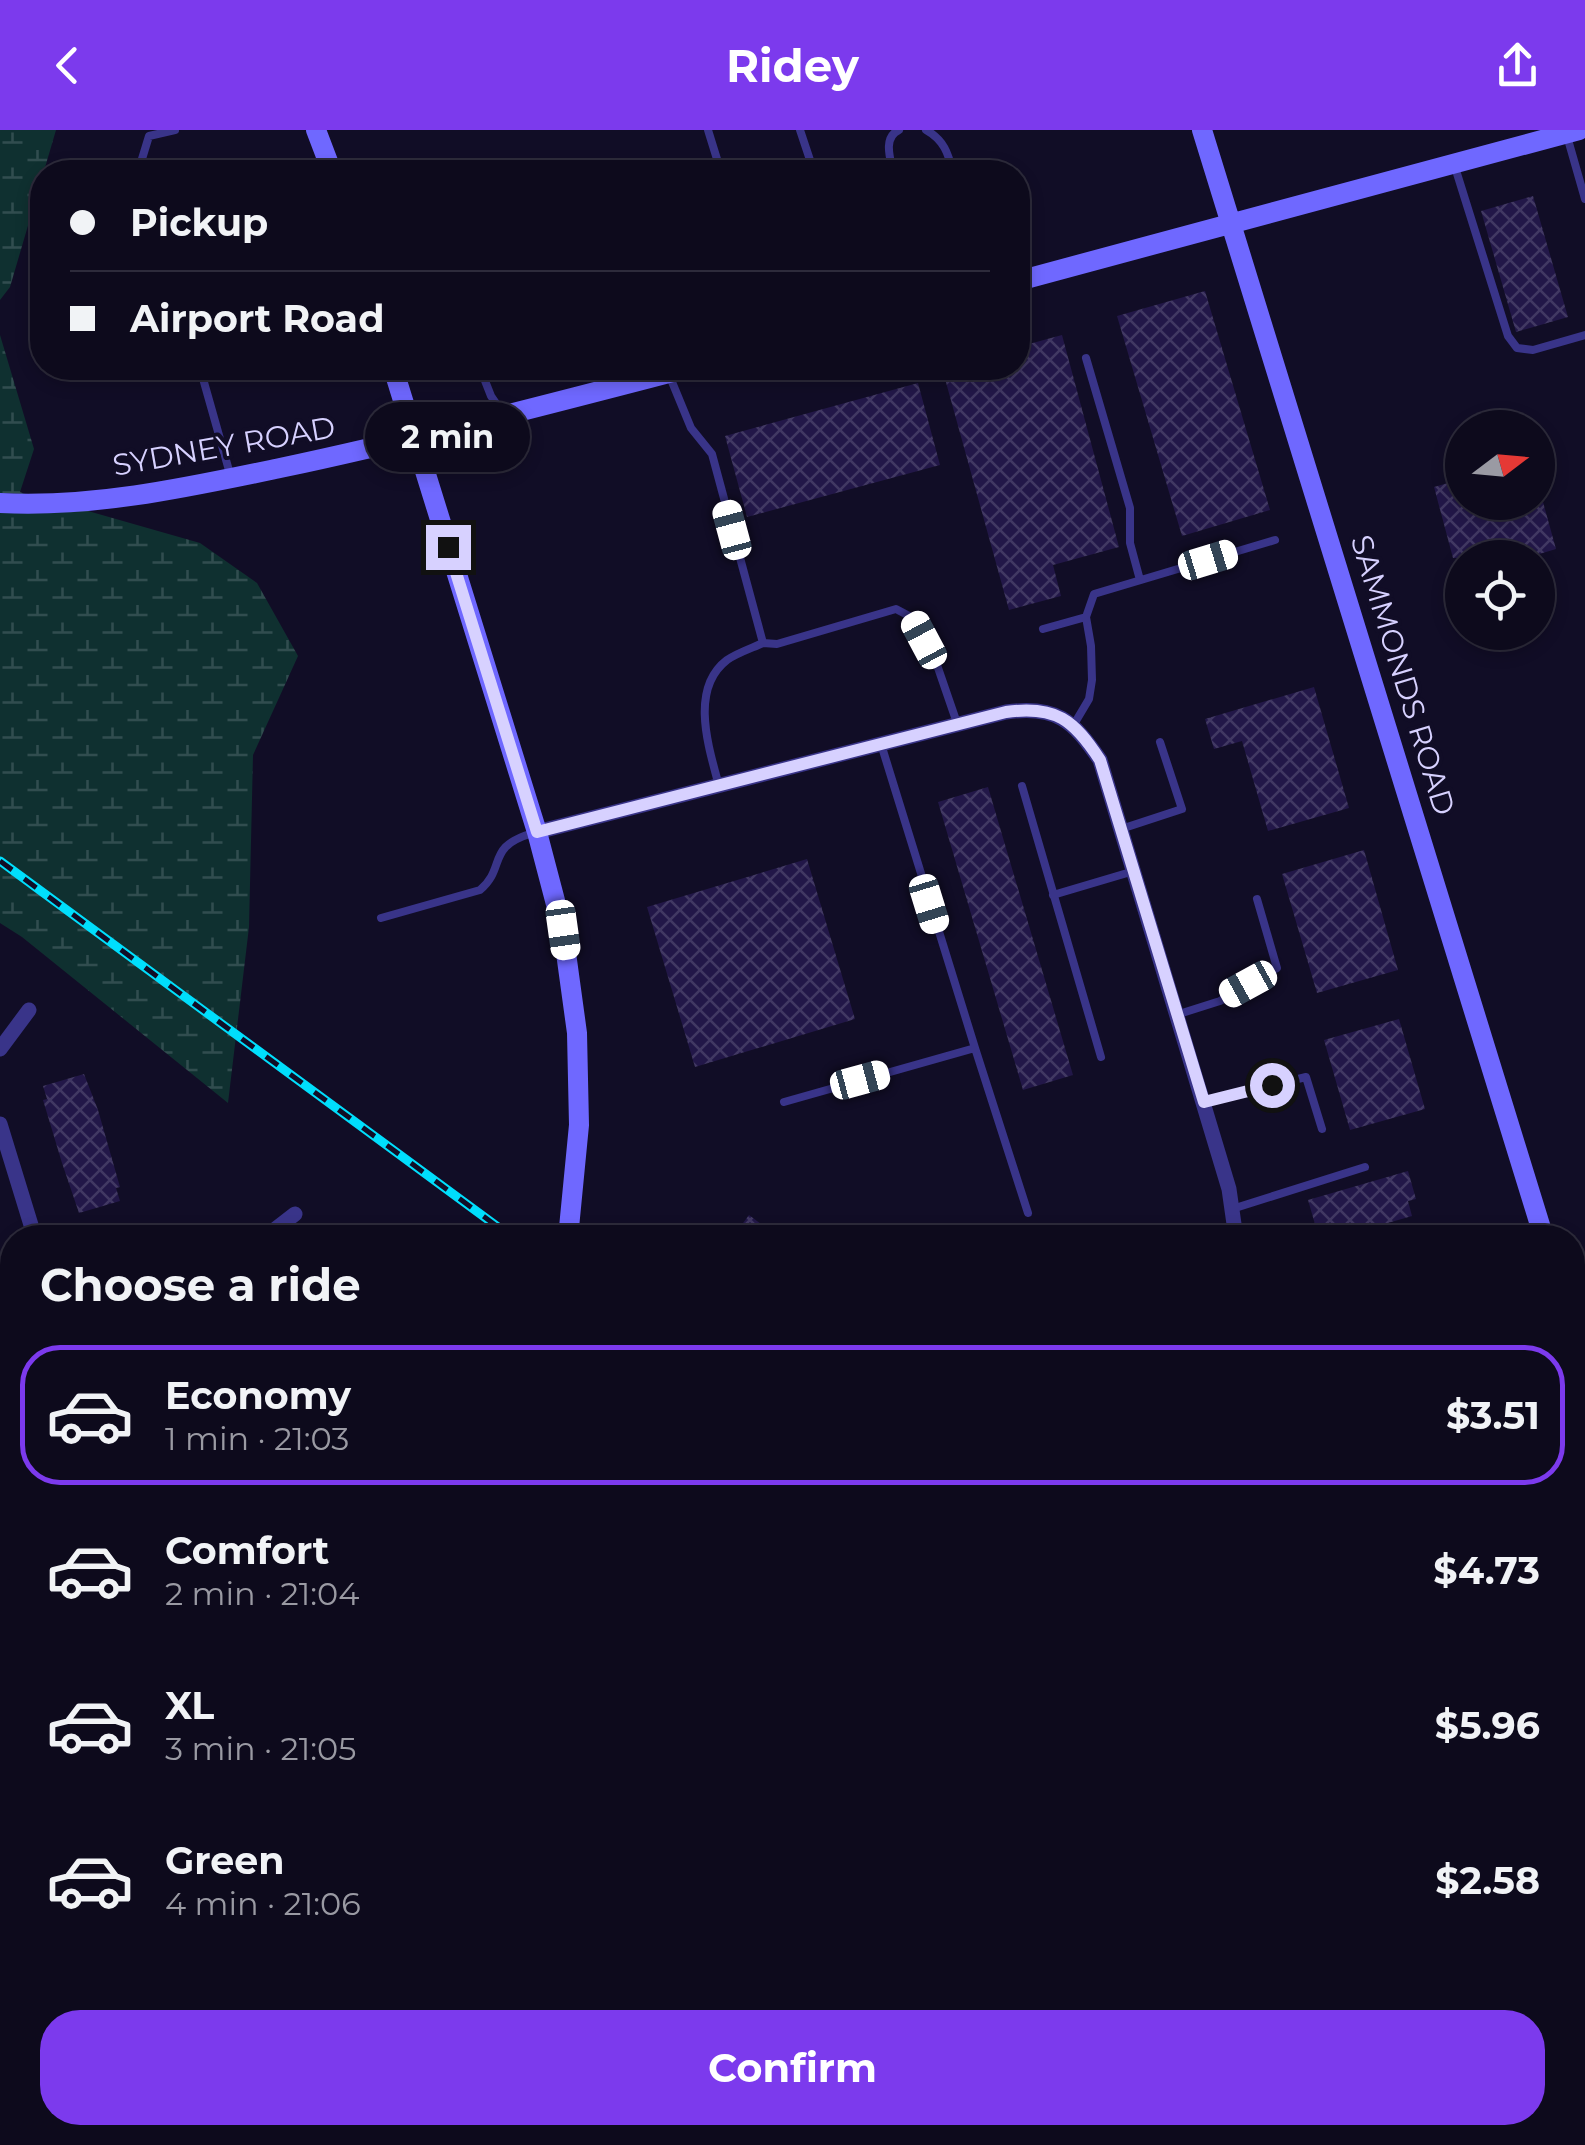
<!DOCTYPE html>
<meta charset="utf-8">
<style>
:root{--surface:#0d0a1c;--page:#161325;--text:#f1f3f6;--muted:#9a9aa3;--line:#2d2b3b;--accent:#7c3aed}
body{margin:0;font-family:Montserrat,sans-serif;background:var(--page);color:var(--text);height:100vh;display:flex;flex-direction:column;font-size:38px;white-space:nowrap}
*{box-sizing:border-box;margin:0}
p{font-size:32px;color:var(--muted)}
.icon{flex:none;width:55px;height:55px;fill:none;stroke:currentColor;stroke-width:2;stroke-linecap:round;stroke-linejoin:round}
.map{position:relative;flex:1;overflow:hidden}
.details{position:absolute;left:0px;top:1095px;width:1585px;height:920px;display:flex;flex-direction:column;background:var(--surface);border-radius:40px 40px 0 0;box-shadow:0 5px 15px #0003,0 0 0 2px var(--line)}
.details>*{flex:none}
.top-card{position:absolute;left:30px;top:30px;width:1000px;height:220px;border-radius:40px;box-shadow:0 5px 15px #0003,0 0 0 2px var(--line);display:grid;align-content:center;height:220px;padding:0 40px;background:var(--surface)}
.needle{width:65px;rotate:74deg}
.tools{position:absolute;left:1445px;top:280px;display:grid;gap:20px}
.tools a{display:grid;place-items:center;width:110px;height:110px;border-radius:50%;background:var(--surface);box-shadow:0 5px 15px #0003,0 0 0 2px var(--line);font-size:50px}
.end{position:absolute;width:45px;height:45px;margin:-22px;border:12px solid #d7d1ff;background:#111;box-shadow:0 0 0 5px #111}
.from{border-radius:50%}
.bubble{position:absolute;height:70px;border-radius:35px;background:var(--surface);box-shadow:0 5px 15px #0003,0 0 0 2px var(--line);font-size:32px;font-weight:700;line-height:70px;text-align:center}
.car{position:absolute;width:30px;height:60px;margin:-30px -15px;border-radius:12px;box-shadow:0 0 8px 2px #0007;background:linear-gradient(#fff 24%,#345 0 40%,#fff 0 76%,#345 0 86%,#fff 0)}
.top-card b{display:flex;align-items:center;gap:35px;height:95px;font-size:38px}
.top-card b+b{border-top:2px solid var(--line)}
.top-card i{width:25px;height:25px;background:var(--text)}
ul{padding:0;list-style:none}
li{display:flex;align-items:center;gap:30px;height:140px;margin:0 20px 15px;padding:0 20px;border:5px solid transparent;border-radius:40px}
li div{flex:1}
li b{display:block;font-size:38px}
li em{font-style:normal;font-weight:700}
li.selected{border-color:var(--accent)}
li>.icon{width:90px;height:90px;stroke-width:1.5}
h2{padding:0 40px;font-size:45px;line-height:120px}
.primary-button{display:flex;gap:20px;margin-top:auto;padding:20px 40px}
.primary-button a{flex:1;height:115px;border-radius:40px;background:var(--accent);color:#fff;font-size:40px;font-weight:700;line-height:115px;text-align:center}
header{display:flex;justify-content:space-between;align-items:center;height:130px;padding:0 40px;background:var(--accent);color:#fff;font-size:45px;font-weight:700}
.map>svg:first-child{display:block}
.wetland{fill:url(#wetland-marsh)}
.water{fill:url(#water-rules)}
.building{fill:url(#building-cross-hatch)}
.lines{fill:none;stroke-linecap:round;stroke-linejoin:round}
.lane{stroke:#393489;stroke-width:8}
.street{stroke:#393489;stroke-width:15}
.secondary{stroke:#6f68ff;stroke-width:20}
.rail-casing{stroke:#00defc;stroke-width:9}
.rail{stroke:#110d26;stroke-width:5;stroke-dasharray:15;stroke-linecap:butt}
.route{stroke:#d7d1ff;stroke-width:12}
.labels{text-anchor:middle;dominant-baseline:central;stroke-width:8;stroke-linejoin:round;paint-order:stroke}
.street-label{font-size:30px;fill:#d7d1ff;stroke:#110d26}
</style>
<header><svg class="icon" aria-label="back" viewBox="0 0 24 24"><path d="M15 5l-7 7 7 7"/></svg>Ridey<svg class="icon" aria-label="share" viewBox="0 0 24 24"><path d="M12 15V3M7 8l5-5 5 5M5 13v7h14v-7"/></svg></header>
<div class="map">
<svg width="1585" height="2015" viewBox="0 0 1585 2015">
<defs>
<pattern id="wetland-marsh" width="20" height="14" patternUnits="userSpaceOnUse" patternTransform="scale(2.5)"><rect width="20" height="14" fill="#0f3030"/><path d="M1 5h8M5 5V1M11 12h8M15 12V8" fill="none" stroke="#314d4f"/></pattern>
<pattern id="water-rules" width="6" height="5" patternUnits="userSpaceOnUse" patternTransform="scale(2.5)"><rect width="6" height="5" fill="#051c46"/><path d="M0 2.5h6" fill="none" stroke="#293c62"/></pattern>
<pattern id="building-cross-hatch" width="8" height="8" patternUnits="userSpaceOnUse" patternTransform="scale(2.5)"><rect width="8" height="8" fill="#221748"/><path d="M0 0l8 8M0 8l8-8" fill="none" stroke="#413863"/></pattern>
</defs>
<rect width="100%" height="100%" fill="#110d26"/>
<path class="wetland" d="M0,0H56L10,157L0,170Z
M0,205L34,319L20,362L25,364L0,363Z
M81,379L200,413L257,453L298,526L253,625L249,797L228,973L22,807L0,793V383Z"/>
<path class="water" d="M987,2003H1052L1051,2015H996Z"/>
<path class="building" d="M1533,66L1568,187L1516,202L1481,81Z
M1205,161L1270,380L1182,406L1117,186Z
M1062,205L1119,417L1053,435L1061,466L1009,480L942,238H1018V217Z
M918,253L940,335L747,387L725,306Z
M1462,349V372H1543L1556,419L1526,428H1453L1434,357Z
M1314,557L1349,678L1268,701L1242,611L1214,619L1205,589Z
M988,657L1073,945L1023,960L938,672Z
M1364,720L1398,840L1317,863L1282,744Z
M807,729L855,889L695,937L647,777Z
M1399,889L1425,979L1350,1000L1324,910Z
M84,944L98,980L120,1057L116,1058L120,1071L79,1083L62,1033L43,970L47,969L43,956Z
M1408,1041L1416,1069L1408,1071L1412,1086L1336,1108H1319L1308,1070Z
M749,1085L780,1108H732Z"/>
<g class="lines">
<path class="lane" d="M708,0L721,42
M800,0L814,42
M926,0C944,10 948,23 953,42
M1567,6L1585,69
M1454,34L1508,206L1517,218L1533,220L1585,205
M138,42L149,6L175,0
M893,42C890,28 883,7 899,0
M1086,228L1130,378V413L1140,450
M200,238L230,344
M480,238L491,266L502,282
M670,247L691,298L712,324L763,513L777,514L896,479L913,488L936,532L957,593
M1043,499L1086,487
M1073,596L1089,569L1092,550L1091,516L1086,487L1094,464L1275,410
M719,656C709,618 689,559 727,530C737,523 752,518 763,513
M1022,656L1101,927
M1121,699L1182,679L1160,612
M1053,765L1134,741
M381,788L480,760C507,737 485,717 533,703
M1179,884L1220,871L1277,838L1257,769
M975,918L1028,1083
M784,972L975,918L881,614
M1204,972L1306,947L1322,999
M1232,1079L1365,1037
M1572,1519L1585,1561
M1230,2002L1241,2015
M1389,2015L1398,2002"/>
<path class="street" d="M537,702L1006,582C1056,575 1073,590 1100,630L1229,1059L1236,1108
M0,919L29,880
M0,994L35,1108
M264,1108L295,1084
M1572,1160L1585,1157
M0,1176L12,1215
M0,1780L12,1805
M0,1881L12,1905
M35,2002L38,2015
M82,2002L87,2015
M381,2015L385,2002
M422,2015L431,2002"/>
<path class="secondary" d="M316,0L332,42
M1202,0L1544,1108
M1018,151L1579,0
M393,238L537,702L563,801L577,903L579,995L568,1108
M0,373C94,378 189,357 280,338C417,309 553,273 688,238
M1572,1199L1585,1240
M688,2002L692,2015"/>
<defs>
<path id="rail" d="M0,731L513,1108
M1572,1885L1585,1894"/>
</defs>
<use href="#rail" class="rail-casing"/>
<use href="#rail" class="rail"/>
</g>
<g class="lines">
<path class="route" d="M448,417L537,702L1006,582C1056,575 1074,590 1100,630L1204,972L1272,955"/>
</g>
<g class="labels">
<g class="street-label">
<text transform="translate(224 316) rotate(-10)">SYDNEY ROAD</text>
<text transform="translate(1403 545) rotate(73)">SAMMONDS ROAD</text>
</g>
</g>
</svg>
<div class="tools">
<a><svg class="needle" viewBox="-14 -14 28 28"><path d="M0-13l5 13h-10z" fill="#e53935"/><path d="M0 13l5-13h-10z" fill="#9a9aa3"/></svg></a>
<a><svg class="icon" aria-label="locate" viewBox="0 0 24 24"><circle cx="12" cy="12" r="6"/><path d="M12 2v4M12 18v4M2 12h4M18 12h4"/></svg></a>
</div>
<i class="end from" style="left:1272px;top:955px"></i>
<i class="end" style="left:448px;top:417px"></i>
<div class="bubble" style="left:365px;top:272px;width:165px">2 min</div>
<i class="car" style="left:732px;top:400px;rotate:345deg"></i>
<i class="car" style="left:1208px;top:430px;rotate:73deg"></i>
<i class="car" style="left:924px;top:510px;rotate:332deg"></i>
<i class="car" style="left:929px;top:774px;rotate:163deg"></i>
<i class="car" style="left:563px;top:800px;rotate:172deg"></i>
<i class="car" style="left:1248px;top:854px;rotate:241deg"></i>
<i class="car" style="left:860px;top:950px;rotate:75deg"></i>
<div class="top-card">
<b><i class="from"></i>Pickup</b>
<b><i></i>Airport Road</b>
</div>
<section class="details">
<h2>Choose a ride</h2>
<ul>
<li class="selected"><svg class="icon" aria-label="car" viewBox="0 0 24 24"><path d="M5 17H2v-5l4-1 3-4h7l3 4 3 1v5h-3M9 17h6M6 11h13"/><circle cx="7" cy="17" r="2"/><circle cx="17" cy="17" r="2"/></svg><div><b>Economy</b><p>1 min · 21:03</p></div><em>$3.51</em></li>
<li><svg class="icon" aria-label="car" viewBox="0 0 24 24"><path d="M5 17H2v-5l4-1 3-4h7l3 4 3 1v5h-3M9 17h6M6 11h13"/><circle cx="7" cy="17" r="2"/><circle cx="17" cy="17" r="2"/></svg><div><b>Comfort</b><p>2 min · 21:04</p></div><em>$4.73</em></li>
<li><svg class="icon" aria-label="car" viewBox="0 0 24 24"><path d="M5 17H2v-5l4-1 3-4h7l3 4 3 1v5h-3M9 17h6M6 11h13"/><circle cx="7" cy="17" r="2"/><circle cx="17" cy="17" r="2"/></svg><div><b>XL</b><p>3 min · 21:05</p></div><em>$5.96</em></li>
<li><svg class="icon" aria-label="car" viewBox="0 0 24 24"><path d="M5 17H2v-5l4-1 3-4h7l3 4 3 1v5h-3M9 17h6M6 11h13"/><circle cx="7" cy="17" r="2"/><circle cx="17" cy="17" r="2"/></svg><div><b>Green</b><p>4 min · 21:06</p></div><em>$2.58</em></li>
</ul>
<div class="primary-button"><a>Confirm</a></div>
</section>
</div>
